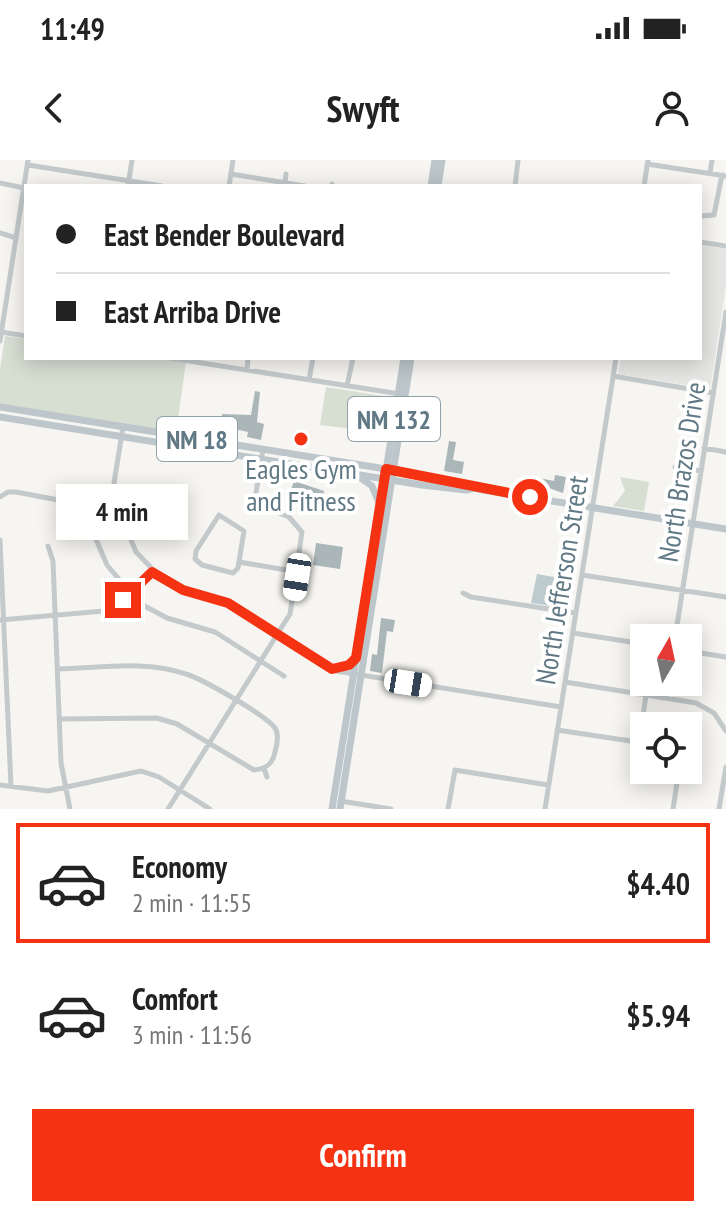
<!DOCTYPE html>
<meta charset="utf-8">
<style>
:root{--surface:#fff;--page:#f6f6f6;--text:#222;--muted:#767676;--line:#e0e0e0;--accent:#f53212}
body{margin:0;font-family:"PT Sans Narrow",sans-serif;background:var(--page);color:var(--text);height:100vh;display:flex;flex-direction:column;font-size:30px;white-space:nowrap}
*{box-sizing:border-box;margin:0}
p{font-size:26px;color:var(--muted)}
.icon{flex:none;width:44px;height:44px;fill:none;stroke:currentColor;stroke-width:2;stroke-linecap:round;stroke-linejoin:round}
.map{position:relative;height:649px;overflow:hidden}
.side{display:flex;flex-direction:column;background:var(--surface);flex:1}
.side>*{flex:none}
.hud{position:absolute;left:24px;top:24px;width:678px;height:176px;border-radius:0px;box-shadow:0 4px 20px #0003;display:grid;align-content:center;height:176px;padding:0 32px;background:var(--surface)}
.needle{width:52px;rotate:9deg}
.tools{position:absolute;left:630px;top:464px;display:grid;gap:16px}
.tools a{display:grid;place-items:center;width:72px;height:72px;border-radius:0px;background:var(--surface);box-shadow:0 4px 20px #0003;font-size:40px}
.end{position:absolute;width:36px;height:36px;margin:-18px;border:10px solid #f53212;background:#fff;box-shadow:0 0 0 4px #fff}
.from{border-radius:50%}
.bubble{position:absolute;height:56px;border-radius:0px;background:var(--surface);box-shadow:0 4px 20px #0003;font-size:26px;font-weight:700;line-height:56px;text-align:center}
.car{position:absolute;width:24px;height:48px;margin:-24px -12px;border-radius:10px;box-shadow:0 0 6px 2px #0007;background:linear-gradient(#fff 24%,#345 0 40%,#fff 0 76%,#345 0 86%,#fff 0)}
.hud b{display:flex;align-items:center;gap:28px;height:76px;font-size:30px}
.hud b+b{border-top:2px solid var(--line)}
.hud i{width:20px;height:20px;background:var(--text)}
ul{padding:14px 0 0;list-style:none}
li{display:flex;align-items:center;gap:24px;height:120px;margin:0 16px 12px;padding:0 16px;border:4px solid transparent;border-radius:0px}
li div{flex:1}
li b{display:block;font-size:30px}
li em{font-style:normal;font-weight:700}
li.on{border-color:var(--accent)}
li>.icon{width:72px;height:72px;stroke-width:1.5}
.primary-button{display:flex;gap:16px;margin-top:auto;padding:16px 32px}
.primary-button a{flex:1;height:92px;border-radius:0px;background:var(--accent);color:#fff;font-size:32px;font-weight:700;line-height:92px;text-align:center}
.status{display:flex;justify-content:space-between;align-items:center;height:56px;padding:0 40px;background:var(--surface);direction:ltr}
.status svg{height:22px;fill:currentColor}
header{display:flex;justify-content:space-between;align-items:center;height:104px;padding:0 32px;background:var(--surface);font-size:36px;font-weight:700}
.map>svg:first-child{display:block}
.built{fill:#e6e7e5}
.green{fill:#d7ded2}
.water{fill:#bdcbcf}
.building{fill:#abb6b9}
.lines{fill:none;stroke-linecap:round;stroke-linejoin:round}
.minor{stroke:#c4c9cb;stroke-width:5}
.major{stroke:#bcc6cb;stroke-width:7}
.route{stroke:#f53212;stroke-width:10}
.poi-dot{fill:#f53212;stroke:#fff;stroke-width:3}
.labels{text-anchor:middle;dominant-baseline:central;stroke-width:8;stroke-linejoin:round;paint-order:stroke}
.shield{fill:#fff;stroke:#90a1aa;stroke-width:2}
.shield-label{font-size:26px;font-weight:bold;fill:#617985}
.poi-label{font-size:28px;fill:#617985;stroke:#fff}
.street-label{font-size:28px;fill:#617985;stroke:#fff}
</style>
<div class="status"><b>11:49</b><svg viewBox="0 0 49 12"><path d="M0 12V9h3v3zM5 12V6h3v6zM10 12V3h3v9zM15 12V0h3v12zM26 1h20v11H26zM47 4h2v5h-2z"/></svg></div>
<header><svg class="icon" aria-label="back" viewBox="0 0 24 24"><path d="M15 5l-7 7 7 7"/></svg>Swyft<svg class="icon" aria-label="person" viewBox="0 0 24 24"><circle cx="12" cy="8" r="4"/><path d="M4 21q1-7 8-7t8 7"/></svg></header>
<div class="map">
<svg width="726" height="649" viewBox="0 0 726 649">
<rect width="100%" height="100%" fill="#f6f5f1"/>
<path class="built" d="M700,85L726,89V126L710,229L618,214L621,198H700Z"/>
<path class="green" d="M5,176L26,179V198H157L186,202L176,273L0,245V209Z
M326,227L383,236L377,272L320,265Z
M620,317L649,322L644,351L613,346L625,331Z"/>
<path class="water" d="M537,414L570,420L565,448L531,443Z"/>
<path class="building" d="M255,231L260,232L257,262L264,264L261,280L247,277L248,272L221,266L222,254L251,255Z
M449,281L456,282L453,300L464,302L462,314L444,311Z
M555,315L566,317L563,333L528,321L529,316L554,321Z
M294,321L324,331L321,353L287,341Z
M316,383L343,387L340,409L313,405Z
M381,458L395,460L393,472L387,471L382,513L370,511L372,494L377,495Z"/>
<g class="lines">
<path class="minor" d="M647,4L726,16
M28,5L162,26
M710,13L712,0
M231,14L305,26
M285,22L286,14
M0,23L24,28
M128,26L132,0
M229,26L233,0
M331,26L332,24
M515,26L518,0
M644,26L648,0
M714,55L722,15
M700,56L714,55
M0,73L16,78
M700,82L726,86
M1,172L26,176
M0,181L28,0
M170,198L400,234
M247,210L248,198
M613,216L713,233
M309,220L313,198
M347,226L353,198
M123,267L114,323L115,341L136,392L163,420L183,430L228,443L336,511L561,547
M704,288L726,292
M675,307L701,311
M0,337L8,332H16L74,343L86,356L107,405L139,443L167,458L215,472L284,516
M219,355L244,371L238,408L233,413L202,405L195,399L196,391Z
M0,380L11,626
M48,386L53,401L61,603L70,649
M239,402L298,412
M582,415L726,437
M463,433L471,437L575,453
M0,460L104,451L123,440L152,412
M573,473L644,484
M675,478L726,152
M688,491L726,497
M333,508L349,505L356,499
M58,509C100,508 146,500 186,514C202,519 266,555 275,568C279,574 277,585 275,592C273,604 266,609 254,610L177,564L157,558L59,559
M565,522L696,543L714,553L726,571
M666,538L668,522
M557,570L644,583
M639,583L646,535
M264,609L267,617
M0,625L48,631L141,611L159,617L210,649
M340,641L391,649
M168,649L290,454L302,372L289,357L258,345L255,339L263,289
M448,649L455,610L548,625
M545,649L616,198
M673,649L679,610
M719,649L726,607"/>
<path class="major" d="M431,26L435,0
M438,26L442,0
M0,247L386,309L483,330L726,369
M0,257L422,325L466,330L475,328
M362,319L372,326L379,343
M332,649L404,198
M340,649L411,198"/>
</g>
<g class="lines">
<path class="route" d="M123,440L152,412L183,430L228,443L332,509L349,505L356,498L386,309L530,337"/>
</g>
<circle class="poi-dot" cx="301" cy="279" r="8"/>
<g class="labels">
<g class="shield">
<rect x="348" y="237" width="92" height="44" rx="6"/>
<rect x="157" y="257" width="80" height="44" rx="6"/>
</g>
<g class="shield-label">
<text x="394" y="259">NM 132</text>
<text x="197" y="279">NM 18</text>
</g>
<g class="poi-label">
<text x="301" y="308">Eagles Gym<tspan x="301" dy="32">and Fitness</tspan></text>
</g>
<g class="street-label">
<text transform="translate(681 312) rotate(-81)">North Brazos Drive</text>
<text transform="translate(561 420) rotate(-81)">North Jefferson Street</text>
</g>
</g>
</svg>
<div class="tools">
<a><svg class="needle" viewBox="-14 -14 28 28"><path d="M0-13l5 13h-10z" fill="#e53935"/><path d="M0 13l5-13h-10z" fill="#767676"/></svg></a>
<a><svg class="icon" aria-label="locate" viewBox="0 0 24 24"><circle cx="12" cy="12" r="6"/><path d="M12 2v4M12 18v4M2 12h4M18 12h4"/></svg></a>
</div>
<i class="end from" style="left:530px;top:337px"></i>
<i class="end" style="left:123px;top:440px"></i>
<div class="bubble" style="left:56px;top:324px;width:132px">4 min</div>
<i class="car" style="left:297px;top:417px;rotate:189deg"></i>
<i class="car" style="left:408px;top:523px;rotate:99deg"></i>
<div class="hud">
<b><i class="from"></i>East Bender Boulevard</b>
<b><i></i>East Arriba Drive</b>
</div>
</div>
<section class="side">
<ul>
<li class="on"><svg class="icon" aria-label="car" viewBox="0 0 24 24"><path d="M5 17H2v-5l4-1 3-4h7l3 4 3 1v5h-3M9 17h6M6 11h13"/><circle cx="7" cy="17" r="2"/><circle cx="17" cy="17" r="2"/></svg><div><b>Economy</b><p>2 min · 11:55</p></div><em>$4.40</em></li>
<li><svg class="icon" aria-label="car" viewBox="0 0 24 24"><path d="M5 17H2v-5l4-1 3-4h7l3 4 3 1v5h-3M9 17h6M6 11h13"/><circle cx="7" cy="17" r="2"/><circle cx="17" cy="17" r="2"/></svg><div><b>Comfort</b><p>3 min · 11:56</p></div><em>$5.94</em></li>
</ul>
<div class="primary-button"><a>Confirm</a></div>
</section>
